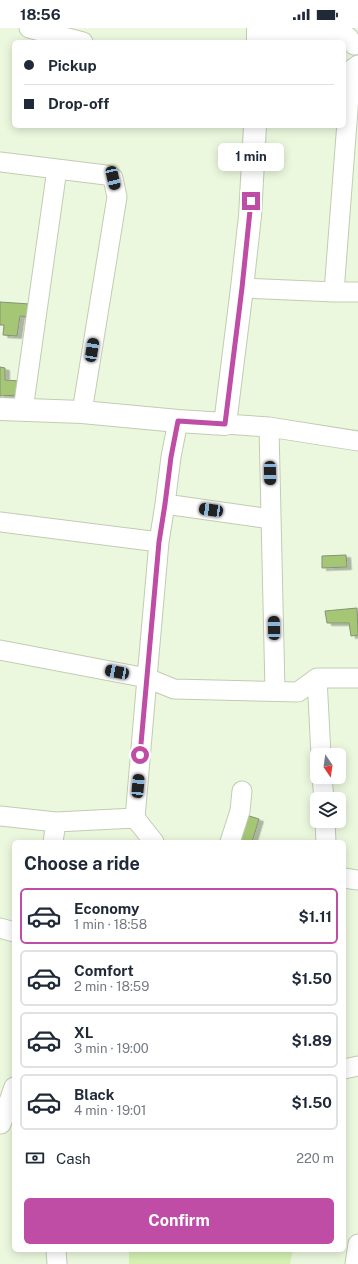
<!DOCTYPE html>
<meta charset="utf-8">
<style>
:root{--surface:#fff;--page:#f2f2f3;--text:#1f2937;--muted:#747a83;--line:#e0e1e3;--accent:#bf4ca5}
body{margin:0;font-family:"Public Sans",sans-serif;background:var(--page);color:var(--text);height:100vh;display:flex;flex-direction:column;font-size:15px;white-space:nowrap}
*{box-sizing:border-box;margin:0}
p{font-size:13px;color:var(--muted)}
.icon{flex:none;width:22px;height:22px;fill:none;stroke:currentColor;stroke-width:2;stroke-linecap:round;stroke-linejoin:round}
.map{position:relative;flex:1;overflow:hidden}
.details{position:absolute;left:12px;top:812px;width:334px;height:412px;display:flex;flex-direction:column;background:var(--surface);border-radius:6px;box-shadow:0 2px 10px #0003}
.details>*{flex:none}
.guide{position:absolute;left:12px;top:12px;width:334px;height:88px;border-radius:6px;box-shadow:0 2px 10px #0003;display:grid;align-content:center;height:88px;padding:0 12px;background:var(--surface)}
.needle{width:26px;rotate:167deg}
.controls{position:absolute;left:310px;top:720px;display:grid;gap:8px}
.controls a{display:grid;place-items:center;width:36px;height:36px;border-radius:6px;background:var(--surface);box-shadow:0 2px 10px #0003;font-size:20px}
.end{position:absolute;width:18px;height:18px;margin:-9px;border:5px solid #bf4ca5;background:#fff;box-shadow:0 0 0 2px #fff}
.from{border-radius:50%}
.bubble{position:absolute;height:28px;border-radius:6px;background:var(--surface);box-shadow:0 2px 10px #0003;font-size:13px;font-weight:700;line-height:28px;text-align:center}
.car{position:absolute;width:12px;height:24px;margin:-12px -6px;border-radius:5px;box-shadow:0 0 3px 1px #0007;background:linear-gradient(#222 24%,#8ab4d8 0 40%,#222 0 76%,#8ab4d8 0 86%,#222 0)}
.guide b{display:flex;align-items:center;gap:14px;height:38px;font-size:15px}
.guide b+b{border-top:1px solid var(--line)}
.guide i{width:10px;height:10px;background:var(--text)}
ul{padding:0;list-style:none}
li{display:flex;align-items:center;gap:12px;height:56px;margin:0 8px 6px;padding:0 4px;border:2px solid var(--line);border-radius:6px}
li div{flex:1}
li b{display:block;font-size:15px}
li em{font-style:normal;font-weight:700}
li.current{border-color:var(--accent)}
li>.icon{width:36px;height:36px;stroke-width:1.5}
h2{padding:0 12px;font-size:18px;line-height:48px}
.pay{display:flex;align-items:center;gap:10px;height:44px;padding:0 12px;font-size:15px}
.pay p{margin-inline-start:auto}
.cta{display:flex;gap:8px;margin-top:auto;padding:8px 12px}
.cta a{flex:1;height:46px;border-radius:6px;background:var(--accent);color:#fff;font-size:16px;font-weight:700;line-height:46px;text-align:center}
.status{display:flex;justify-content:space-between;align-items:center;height:28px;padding:0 20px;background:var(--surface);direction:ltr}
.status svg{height:11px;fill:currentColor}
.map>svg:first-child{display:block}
.green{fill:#d5f1b2}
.building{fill:#a4c674;stroke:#869179;filter:url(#shadow)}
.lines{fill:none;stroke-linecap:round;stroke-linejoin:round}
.minor-casing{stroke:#c1ccb3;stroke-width:21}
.tertiary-casing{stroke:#c1ccb3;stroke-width:24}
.minor{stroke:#fff;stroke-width:19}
.tertiary{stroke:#fff;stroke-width:22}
.route{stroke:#bf4ca5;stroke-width:5}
</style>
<div class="status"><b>18:56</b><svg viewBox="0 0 49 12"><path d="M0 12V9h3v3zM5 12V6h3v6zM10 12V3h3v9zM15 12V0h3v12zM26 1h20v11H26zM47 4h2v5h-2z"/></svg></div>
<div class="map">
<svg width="358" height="1236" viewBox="0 0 358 1236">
<defs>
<filter id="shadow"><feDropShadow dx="4.5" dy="2.5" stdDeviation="0" flood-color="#0004"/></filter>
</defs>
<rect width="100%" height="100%" fill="#ecf8de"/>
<path class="green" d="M129,1222H293L290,1236H129Z"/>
<path class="building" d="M0,274L30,276L29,289L20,288L17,308L3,307L4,297H0Z
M0,339L5,340V352L20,353L19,367L0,368Z
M346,527L347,539L322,540V528Z
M357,580L358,607L351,608L349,595H327L325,583Z
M246,787L259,791L252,814L236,813Z"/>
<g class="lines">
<defs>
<path id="minor" d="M29,0L83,14
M258,2L342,6L348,9L354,17
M0,134L106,147L113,150L117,169L82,384
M242,260L334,264L351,42L358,37
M334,264H358
M23,382L57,141
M225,396L269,399L358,413
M269,399L275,663
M165,476L271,491
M0,494L159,514
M0,622L147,650L159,514L165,476L171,429L178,393
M317,650L321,727
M322,749L324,771
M0,788L56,794L135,790L147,650L174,661L298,664L317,650H358
M135,790L154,814
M325,793L326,814
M53,814L56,794
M230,814L240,783L242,763
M344,850L358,852
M0,900L14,904
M344,1041L358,1038
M1,1096L14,1059
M56,1222L57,1236
M355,1236L358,1216"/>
<path id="tertiary" d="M258,0V14
M0,381L82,384L178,393L225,396L242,260L250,188L255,98"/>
</defs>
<use href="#minor" class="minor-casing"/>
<use href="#tertiary" class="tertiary-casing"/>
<use href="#minor" class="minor"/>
<use href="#tertiary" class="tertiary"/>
</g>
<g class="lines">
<path class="route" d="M140,727L159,514L165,476L171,429L178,393L225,396L242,260L251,173"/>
</g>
</svg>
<div class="controls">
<a><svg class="needle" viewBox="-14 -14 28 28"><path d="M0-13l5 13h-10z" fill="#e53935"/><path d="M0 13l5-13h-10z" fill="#747a83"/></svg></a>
<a><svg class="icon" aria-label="layers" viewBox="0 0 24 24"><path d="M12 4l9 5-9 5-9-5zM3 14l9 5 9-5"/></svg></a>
</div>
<i class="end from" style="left:140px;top:727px"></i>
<i class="end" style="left:251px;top:173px"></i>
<div class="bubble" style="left:218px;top:115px;width:66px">1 min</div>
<i class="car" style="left:113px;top:150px;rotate:167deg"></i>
<i class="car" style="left:92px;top:322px;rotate:9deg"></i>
<i class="car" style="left:270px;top:445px;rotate:179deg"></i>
<i class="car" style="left:211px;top:482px;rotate:278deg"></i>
<i class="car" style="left:274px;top:600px;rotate:359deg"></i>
<i class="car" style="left:117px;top:644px;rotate:281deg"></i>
<i class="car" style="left:138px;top:758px;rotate:5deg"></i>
<div class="guide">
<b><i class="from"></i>Pickup</b>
<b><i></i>Drop-off</b>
</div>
<section class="details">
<h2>Choose a ride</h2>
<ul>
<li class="current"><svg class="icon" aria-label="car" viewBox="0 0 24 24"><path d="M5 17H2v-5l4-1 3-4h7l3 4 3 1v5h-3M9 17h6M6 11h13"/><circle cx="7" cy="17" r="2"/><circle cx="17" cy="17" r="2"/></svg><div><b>Economy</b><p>1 min · 18:58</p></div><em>$1.11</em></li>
<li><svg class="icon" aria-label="car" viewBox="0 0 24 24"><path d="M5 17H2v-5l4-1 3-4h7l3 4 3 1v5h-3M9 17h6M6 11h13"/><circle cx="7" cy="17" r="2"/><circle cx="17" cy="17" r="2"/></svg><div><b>Comfort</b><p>2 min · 18:59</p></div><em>$1.50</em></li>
<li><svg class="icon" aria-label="car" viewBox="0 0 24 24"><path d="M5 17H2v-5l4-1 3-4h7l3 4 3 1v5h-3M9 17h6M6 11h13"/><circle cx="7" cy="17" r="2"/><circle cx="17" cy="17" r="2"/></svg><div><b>XL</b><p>3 min · 19:00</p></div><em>$1.89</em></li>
<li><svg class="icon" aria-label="car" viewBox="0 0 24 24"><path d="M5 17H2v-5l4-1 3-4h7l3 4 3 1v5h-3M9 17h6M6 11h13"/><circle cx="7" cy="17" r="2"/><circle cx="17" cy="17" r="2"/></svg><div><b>Black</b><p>4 min · 19:01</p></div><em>$1.50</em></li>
</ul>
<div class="pay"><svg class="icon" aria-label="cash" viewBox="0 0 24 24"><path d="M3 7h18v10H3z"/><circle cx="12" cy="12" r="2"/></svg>Cash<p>220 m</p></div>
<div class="cta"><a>Confirm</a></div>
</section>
</div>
